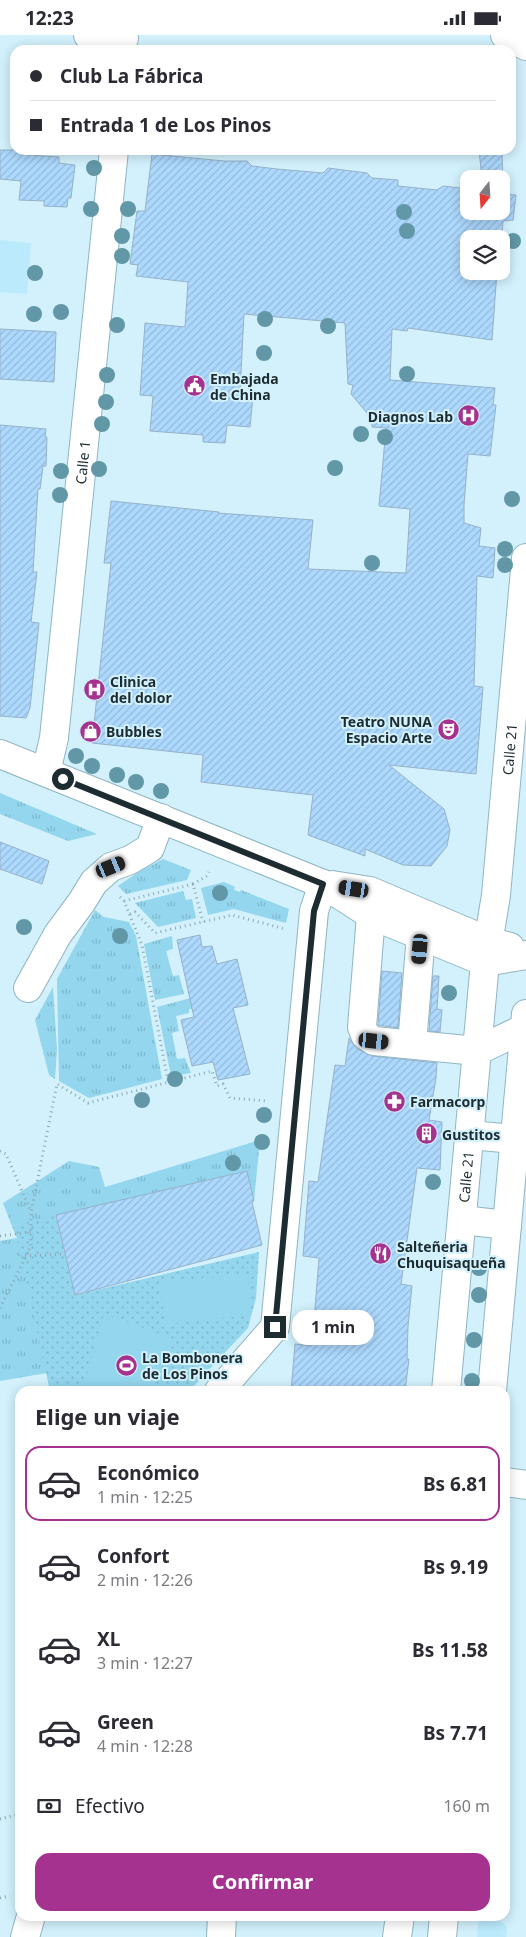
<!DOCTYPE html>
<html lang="es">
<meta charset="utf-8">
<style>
:root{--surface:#fff;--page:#f7f7f7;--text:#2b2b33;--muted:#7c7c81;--line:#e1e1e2;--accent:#a4328e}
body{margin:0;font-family:"Noto Sans",sans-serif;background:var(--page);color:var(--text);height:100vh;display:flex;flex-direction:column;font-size:19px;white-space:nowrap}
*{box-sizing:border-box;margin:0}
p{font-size:16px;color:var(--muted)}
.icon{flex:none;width:28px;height:28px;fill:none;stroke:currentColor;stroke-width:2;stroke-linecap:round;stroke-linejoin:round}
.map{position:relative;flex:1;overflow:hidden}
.drawer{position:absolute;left:15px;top:1351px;width:495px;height:535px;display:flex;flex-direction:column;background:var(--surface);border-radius:15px;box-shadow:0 2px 12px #0003}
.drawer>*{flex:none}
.hud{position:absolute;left:10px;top:10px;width:506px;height:110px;border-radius:15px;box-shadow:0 2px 12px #0003;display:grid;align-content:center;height:110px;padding:0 20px;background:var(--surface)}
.needle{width:32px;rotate:197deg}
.buttons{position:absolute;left:460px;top:135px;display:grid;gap:10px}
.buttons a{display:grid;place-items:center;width:50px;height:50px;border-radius:10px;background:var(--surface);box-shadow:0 2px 12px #0003;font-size:25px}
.end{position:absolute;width:22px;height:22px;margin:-11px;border:6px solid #1d2c31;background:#fff;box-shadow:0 0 0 2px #fff}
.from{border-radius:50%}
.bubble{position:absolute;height:35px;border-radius:15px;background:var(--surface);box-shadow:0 2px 12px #0003;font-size:16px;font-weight:700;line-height:35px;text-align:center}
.car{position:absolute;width:15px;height:30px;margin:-15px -8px;border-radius:6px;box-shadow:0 0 4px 1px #0007;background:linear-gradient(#222 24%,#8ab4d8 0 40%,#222 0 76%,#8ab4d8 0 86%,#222 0)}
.hud b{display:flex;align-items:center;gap:18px;height:48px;font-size:19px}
.hud b+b{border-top:1px solid var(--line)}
.hud i{width:12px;height:12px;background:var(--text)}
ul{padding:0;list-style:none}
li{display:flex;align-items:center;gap:15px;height:75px;margin:0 10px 8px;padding:0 10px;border:2px solid transparent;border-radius:15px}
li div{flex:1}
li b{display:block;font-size:19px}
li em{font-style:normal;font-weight:700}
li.on{border-color:var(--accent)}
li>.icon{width:45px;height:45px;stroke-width:1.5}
h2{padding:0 20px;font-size:22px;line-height:60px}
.pay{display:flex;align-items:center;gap:12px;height:55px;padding:0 20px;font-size:19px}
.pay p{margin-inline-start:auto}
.button{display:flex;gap:10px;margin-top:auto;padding:10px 20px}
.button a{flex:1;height:58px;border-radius:15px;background:var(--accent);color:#fff;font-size:20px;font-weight:700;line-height:58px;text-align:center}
.status{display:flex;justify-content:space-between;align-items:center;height:35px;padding:0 25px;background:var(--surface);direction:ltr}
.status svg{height:14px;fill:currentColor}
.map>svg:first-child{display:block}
.built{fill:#baeafb}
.grass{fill:url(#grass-tufts)}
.park{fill:url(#park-dots)}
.pitch{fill:#93d6ed}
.building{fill:url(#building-hatch);stroke:#96b1c8}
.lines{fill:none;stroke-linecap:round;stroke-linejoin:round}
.minor-casing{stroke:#8fb5c2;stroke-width:30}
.major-casing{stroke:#8fb5c2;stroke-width:30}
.path{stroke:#8fa8b1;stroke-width:3;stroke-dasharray:1 4;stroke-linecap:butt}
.minor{stroke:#fff;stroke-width:28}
.major{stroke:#fff;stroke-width:28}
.tree{fill:#6197a6}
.route{stroke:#1d2c31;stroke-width:6}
.labels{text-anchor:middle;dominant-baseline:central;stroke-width:4;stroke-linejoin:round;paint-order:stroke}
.poi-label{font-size:14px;font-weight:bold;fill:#1d2c31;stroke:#d2f1fc;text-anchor:start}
.street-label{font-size:14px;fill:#1d2c31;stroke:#d2f1fc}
</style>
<div class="status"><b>12:23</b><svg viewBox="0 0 49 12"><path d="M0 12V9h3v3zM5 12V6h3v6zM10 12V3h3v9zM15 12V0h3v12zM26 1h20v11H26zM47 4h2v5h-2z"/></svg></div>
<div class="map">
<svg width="526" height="1902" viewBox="0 0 526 1902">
<defs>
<pattern id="grass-tufts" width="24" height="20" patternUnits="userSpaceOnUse" patternTransform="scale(1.25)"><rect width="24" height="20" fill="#93d6ed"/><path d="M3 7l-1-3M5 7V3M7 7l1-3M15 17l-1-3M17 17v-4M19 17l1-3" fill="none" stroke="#7eb8cc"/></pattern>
<pattern id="park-dots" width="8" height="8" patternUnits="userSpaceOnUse" patternTransform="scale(1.25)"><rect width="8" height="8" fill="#93d6ed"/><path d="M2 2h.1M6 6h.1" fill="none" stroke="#7eb8cc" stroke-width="1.8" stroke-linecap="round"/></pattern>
<pattern id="building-hatch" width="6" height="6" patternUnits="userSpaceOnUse" patternTransform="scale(1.25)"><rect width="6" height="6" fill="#add9fe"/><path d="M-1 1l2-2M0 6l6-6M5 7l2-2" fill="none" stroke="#94bada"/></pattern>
</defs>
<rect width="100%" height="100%" fill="#d2f1fc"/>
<path class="built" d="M0,205L31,208L27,259L0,257Z
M479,1881H485L504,1888L507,1893L506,1902H477Z"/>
<path class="grass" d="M0,758L97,799L68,806L0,779Z
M163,824L191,835L187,845L126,859L118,851L140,836Z
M224,847L235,852L234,855L240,857L241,855L289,874L286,888L234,874L208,880L201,853Z
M183,856L186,865L192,864L196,883L158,892L135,868Z
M95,875L104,882L129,887L136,901L162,1044L89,1063L59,1046L57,944Z
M172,901L173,914L166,916L173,941L179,940L184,959L155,965L144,909Z
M53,952L57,1014L55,1044L49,1040L35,985Z
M202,960L195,975L189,974V978L176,981L179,996L172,998L177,1024L185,1023L191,1038L171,1041L157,972Z
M260,1105L254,1166L247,1136L12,1191L3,1168L69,1126L99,1132L105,1152Z
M17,1203L25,1221L47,1338L0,1346V1206Z"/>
<path class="park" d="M56,1180L75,1260L259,1217L256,1263L248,1293L189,1356H50L17,1203L12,1191Z"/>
<path class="pitch" d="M248,1239L250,1280L165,1289L160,1247Z
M104,1279L172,1303L153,1356H82Z"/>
<path class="building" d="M0,115H30L29,120L59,122V128L75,130L71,163H68L67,172L44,171V166L19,165L21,146L0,144Z
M479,115H502L503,159L516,160L513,185L503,186L502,199H500L499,204H469V236H497L492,305L408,293L407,296L392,294L390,345L495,353L493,370H496L490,421L468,419L464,470V488L481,493L479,511L495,513L493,543L477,541L474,651L483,652L476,739L389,730L444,774L450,795L447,811L431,831L403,830L365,814V821L308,800L313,760L201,747L203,720L92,708L111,528H104L111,466L219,477L218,478L313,485L308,534L406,538L410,474L379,471L386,393L372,392V384L351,359L353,350L348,349L345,288L244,279L240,356L253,361L250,392L227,390L225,408L203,407V400L150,396L153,361L140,360L145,288L185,292L188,247L136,241L138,230L130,229L137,176H145L152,119L224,126H247L252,131L277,134L323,138L328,133L367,138L372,143L398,145V151L437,155L443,151L469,154V176H501V144H482Z
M0,294L56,297L54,347L0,344Z
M0,390L46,394L45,402H47L46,431H43L40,454H38L33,537H37L31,587L39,588L30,673L26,683L0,681Z
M0,807L49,826L42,849L0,834Z
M200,900L202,912L212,911L217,929L237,924L248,970L233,973L250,1039L218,1045L213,1027L192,1031L181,985L194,982L177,905Z
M382,936L402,938L398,993L378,990Z
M433,941H439L437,974L442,975L440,997L429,996Z
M349,1003L356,1013L372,1021L437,1028L436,1043L429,1085L442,1087L440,1135L417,1133L401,1249L412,1251L408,1291L407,1324H409L405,1356H291L295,1309L312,1311L319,1223L303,1221L309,1146L318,1147L335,1030L345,1031Z
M247,1136L254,1166L252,1167L262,1210L75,1260L56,1180Z"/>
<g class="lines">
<defs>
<g id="minor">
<path d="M88,0L124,3"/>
<path d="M0,719L323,849L371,880L485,927L526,920"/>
<path id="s1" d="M46,737L54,703L114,115"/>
<path d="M332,850L370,856L488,906L510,912"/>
<path d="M371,880L362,992L365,1000L374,1006L477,1016"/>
<path d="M28,953L58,899L81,868L94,847L111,832L130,825L150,813L161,783"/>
<path d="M412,1009L421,900"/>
<path d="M219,1356L275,1292L314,876L323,849"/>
<path d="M505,1447L526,1450"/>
<path d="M25,1902L31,1881"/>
<path d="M221,1902L222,1881"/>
</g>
<g id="major">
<path d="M505,0L526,11"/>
<path d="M477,1016L525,993"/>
<path d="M470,1100L514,1104"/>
<path d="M462,1185L507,1190"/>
<path id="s2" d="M446,1356L485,927L496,860L526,523"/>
<path d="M492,1356L526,979"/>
<path d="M397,1902L400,1881"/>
<path d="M442,1902L444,1881"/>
</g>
</defs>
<use href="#minor" class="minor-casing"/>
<use href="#major" class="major-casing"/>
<path class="path" d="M193,849L207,841L209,837
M120,862L124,866L142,910L168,1046
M124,866L193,849L203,887
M130,879L135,877L155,898L232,880L285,894
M0,1116L6,1119L31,1177
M0,1201L31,1197
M25,1221L65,1219
M0,1273L31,1211V1177L57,1049L88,1068L212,1036L217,1051L223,1049L230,1063L267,1066
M0,1784L20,1779
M0,1863L10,1861"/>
<use href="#minor" class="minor"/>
<use href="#major" class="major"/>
</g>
<g class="tree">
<circle cx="94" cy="133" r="8"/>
<circle cx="91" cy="174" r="8"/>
<circle cx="128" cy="174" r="8"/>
<circle cx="404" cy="177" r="8"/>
<circle cx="407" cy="196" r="8"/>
<circle cx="122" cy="201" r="8"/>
<circle cx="513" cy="206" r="8"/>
<circle cx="122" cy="221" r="8"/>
<circle cx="35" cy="238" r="8"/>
<circle cx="61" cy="277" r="8"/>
<circle cx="34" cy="279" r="8"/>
<circle cx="265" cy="284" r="8"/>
<circle cx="117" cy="290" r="8"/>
<circle cx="328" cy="291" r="8"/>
<circle cx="264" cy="318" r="8"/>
<circle cx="407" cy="339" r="8"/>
<circle cx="107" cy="340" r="8"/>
<circle cx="106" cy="367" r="8"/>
<circle cx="102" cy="389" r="8"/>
<circle cx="361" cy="399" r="8"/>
<circle cx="385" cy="402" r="8"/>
<circle cx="335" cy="433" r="8"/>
<circle cx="99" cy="434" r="8"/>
<circle cx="61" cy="436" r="8"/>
<circle cx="60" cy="460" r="8"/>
<circle cx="512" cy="464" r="8"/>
<circle cx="505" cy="514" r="8"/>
<circle cx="372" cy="528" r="8"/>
<circle cx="505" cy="530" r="8"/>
<circle cx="76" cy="721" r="8"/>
<circle cx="92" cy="731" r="8"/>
<circle cx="117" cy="740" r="8"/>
<circle cx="136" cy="747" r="8"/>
<circle cx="161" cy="756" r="8"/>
<circle cx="220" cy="858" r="8"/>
<circle cx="24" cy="892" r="8"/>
<circle cx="120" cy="901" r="8"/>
<circle cx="449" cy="958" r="8"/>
<circle cx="175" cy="1044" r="8"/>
<circle cx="142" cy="1065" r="8"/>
<circle cx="264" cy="1080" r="8"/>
<circle cx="262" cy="1107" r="8"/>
<circle cx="233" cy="1128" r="8"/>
<circle cx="433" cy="1147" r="8"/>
<circle cx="479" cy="1233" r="8"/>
<circle cx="479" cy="1260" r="8"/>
<circle cx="474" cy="1305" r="8"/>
<circle cx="472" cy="1346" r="8"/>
</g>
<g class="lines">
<path class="route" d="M63,744L323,849L314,876L275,1292"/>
</g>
<defs>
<symbol id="civic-disc" viewBox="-11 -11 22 22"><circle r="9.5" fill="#a4328e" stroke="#d2f1fc"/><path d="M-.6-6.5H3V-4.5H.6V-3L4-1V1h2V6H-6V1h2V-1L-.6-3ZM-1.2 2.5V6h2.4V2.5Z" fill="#fff"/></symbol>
<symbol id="hospital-disc" viewBox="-11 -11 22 22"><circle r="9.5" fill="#a4328e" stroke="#d2f1fc"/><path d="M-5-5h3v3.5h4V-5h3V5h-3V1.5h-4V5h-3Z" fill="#fff"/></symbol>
<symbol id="theatre-disc" viewBox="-11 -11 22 22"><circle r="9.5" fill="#a4328e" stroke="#d2f1fc"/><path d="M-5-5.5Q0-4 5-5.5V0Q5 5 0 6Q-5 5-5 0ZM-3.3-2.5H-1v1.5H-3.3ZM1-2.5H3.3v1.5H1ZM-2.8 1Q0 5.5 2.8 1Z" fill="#fff"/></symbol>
<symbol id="shop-disc" viewBox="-11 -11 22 22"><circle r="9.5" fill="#a4328e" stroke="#d2f1fc"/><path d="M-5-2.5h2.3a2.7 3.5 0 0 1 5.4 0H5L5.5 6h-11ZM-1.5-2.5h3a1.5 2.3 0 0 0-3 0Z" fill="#fff"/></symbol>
<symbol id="pharmacy-disc" viewBox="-11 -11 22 22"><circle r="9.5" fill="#a4328e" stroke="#d2f1fc"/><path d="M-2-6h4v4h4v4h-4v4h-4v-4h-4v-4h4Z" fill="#fff"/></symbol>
<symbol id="building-disc" viewBox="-11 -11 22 22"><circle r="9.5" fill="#a4328e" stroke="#d2f1fc"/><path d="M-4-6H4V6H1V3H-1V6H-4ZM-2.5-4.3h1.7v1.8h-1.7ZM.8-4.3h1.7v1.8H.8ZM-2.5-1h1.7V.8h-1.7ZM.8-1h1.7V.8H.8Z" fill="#fff"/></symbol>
<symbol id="restaurant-disc" viewBox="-11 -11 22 22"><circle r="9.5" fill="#a4328e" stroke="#d2f1fc"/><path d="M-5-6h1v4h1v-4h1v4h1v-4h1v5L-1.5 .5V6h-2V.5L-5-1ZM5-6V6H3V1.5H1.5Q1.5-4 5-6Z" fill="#fff"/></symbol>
<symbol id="stadium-disc" viewBox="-11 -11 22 22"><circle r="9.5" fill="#a4328e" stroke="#d2f1fc"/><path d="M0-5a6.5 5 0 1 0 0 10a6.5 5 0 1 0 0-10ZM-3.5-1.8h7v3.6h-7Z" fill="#fff"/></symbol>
</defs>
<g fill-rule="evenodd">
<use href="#civic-disc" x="182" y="338" width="25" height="25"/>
<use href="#hospital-disc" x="456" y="368" width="25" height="25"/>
<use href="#hospital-disc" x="82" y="642" width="25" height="25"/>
<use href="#theatre-disc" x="436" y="682" width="25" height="25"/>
<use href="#shop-disc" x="78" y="684" width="25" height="25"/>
<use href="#pharmacy-disc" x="382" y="1054" width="25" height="25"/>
<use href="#building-disc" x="414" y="1086" width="25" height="25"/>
<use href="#restaurant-disc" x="368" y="1206" width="25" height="25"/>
<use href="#stadium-disc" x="114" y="1318" width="25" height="25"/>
</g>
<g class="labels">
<g class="poi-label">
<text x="210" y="343">Embajada<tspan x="210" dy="16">de China</tspan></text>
<text x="453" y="381" text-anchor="end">Diagnos Lab</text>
<text x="110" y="646">Clinica<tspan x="110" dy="16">del dolor</tspan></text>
<text x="432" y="686" text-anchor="end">Teatro NUNA<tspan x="432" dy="16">Espacio Arte</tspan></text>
<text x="106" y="696">Bubbles</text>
<text x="410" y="1066">Farmacorp</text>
<text x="442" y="1099">Gustitos</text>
<text x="397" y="1211">Salteñeria<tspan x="397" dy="16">Chuquisaqueña</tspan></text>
<text x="142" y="1322">La Bombonera<tspan x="142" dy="16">de Los Pinos</tspan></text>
</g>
<g class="street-label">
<text stroke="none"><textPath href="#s1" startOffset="312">Calle 1</textPath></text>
<text stroke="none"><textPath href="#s2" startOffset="645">Calle 21</textPath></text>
<text stroke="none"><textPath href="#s2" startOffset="215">Calle 21</textPath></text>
</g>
</g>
</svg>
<div class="buttons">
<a><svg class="needle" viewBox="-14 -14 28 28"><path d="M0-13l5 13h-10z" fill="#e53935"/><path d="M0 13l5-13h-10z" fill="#7c7c81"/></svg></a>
<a><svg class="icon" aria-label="layers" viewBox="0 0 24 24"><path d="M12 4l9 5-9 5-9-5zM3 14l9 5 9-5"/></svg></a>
</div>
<i class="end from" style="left:63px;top:744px"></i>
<i class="end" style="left:275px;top:1292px"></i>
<div class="bubble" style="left:292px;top:1275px;width:82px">1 min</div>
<i class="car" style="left:111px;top:832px;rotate:68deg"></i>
<i class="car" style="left:354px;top:854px;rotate:279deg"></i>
<i class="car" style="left:420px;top:914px;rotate:185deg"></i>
<i class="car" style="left:374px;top:1006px;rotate:96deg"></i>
<div class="hud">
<b><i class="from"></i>Club La Fábrica</b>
<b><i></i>Entrada 1 de Los Pinos</b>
</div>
<section class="drawer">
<h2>Elige un viaje</h2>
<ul>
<li class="on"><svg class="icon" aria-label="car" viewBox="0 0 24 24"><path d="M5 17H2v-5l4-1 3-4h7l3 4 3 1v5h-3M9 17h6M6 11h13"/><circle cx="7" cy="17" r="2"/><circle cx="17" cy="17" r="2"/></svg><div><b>Económico</b><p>1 min · 12:25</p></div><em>Bs 6.81</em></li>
<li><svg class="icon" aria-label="car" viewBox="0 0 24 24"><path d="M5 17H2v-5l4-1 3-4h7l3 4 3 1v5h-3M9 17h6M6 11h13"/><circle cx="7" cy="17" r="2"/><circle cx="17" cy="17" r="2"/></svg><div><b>Confort</b><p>2 min · 12:26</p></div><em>Bs 9.19</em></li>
<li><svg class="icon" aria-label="car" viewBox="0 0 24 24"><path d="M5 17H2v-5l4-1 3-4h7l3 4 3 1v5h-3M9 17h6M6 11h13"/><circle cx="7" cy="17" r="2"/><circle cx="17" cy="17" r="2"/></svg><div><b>XL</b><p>3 min · 12:27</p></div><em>Bs 11.58</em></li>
<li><svg class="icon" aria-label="car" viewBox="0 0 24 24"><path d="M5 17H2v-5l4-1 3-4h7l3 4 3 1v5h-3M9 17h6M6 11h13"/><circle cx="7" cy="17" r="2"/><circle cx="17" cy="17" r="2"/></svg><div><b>Green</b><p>4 min · 12:28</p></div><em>Bs 7.71</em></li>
</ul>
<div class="pay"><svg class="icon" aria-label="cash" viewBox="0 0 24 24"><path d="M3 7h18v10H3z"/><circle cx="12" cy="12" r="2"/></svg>Efectivo<p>160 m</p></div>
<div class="button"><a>Confirmar</a></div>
</section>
</div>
